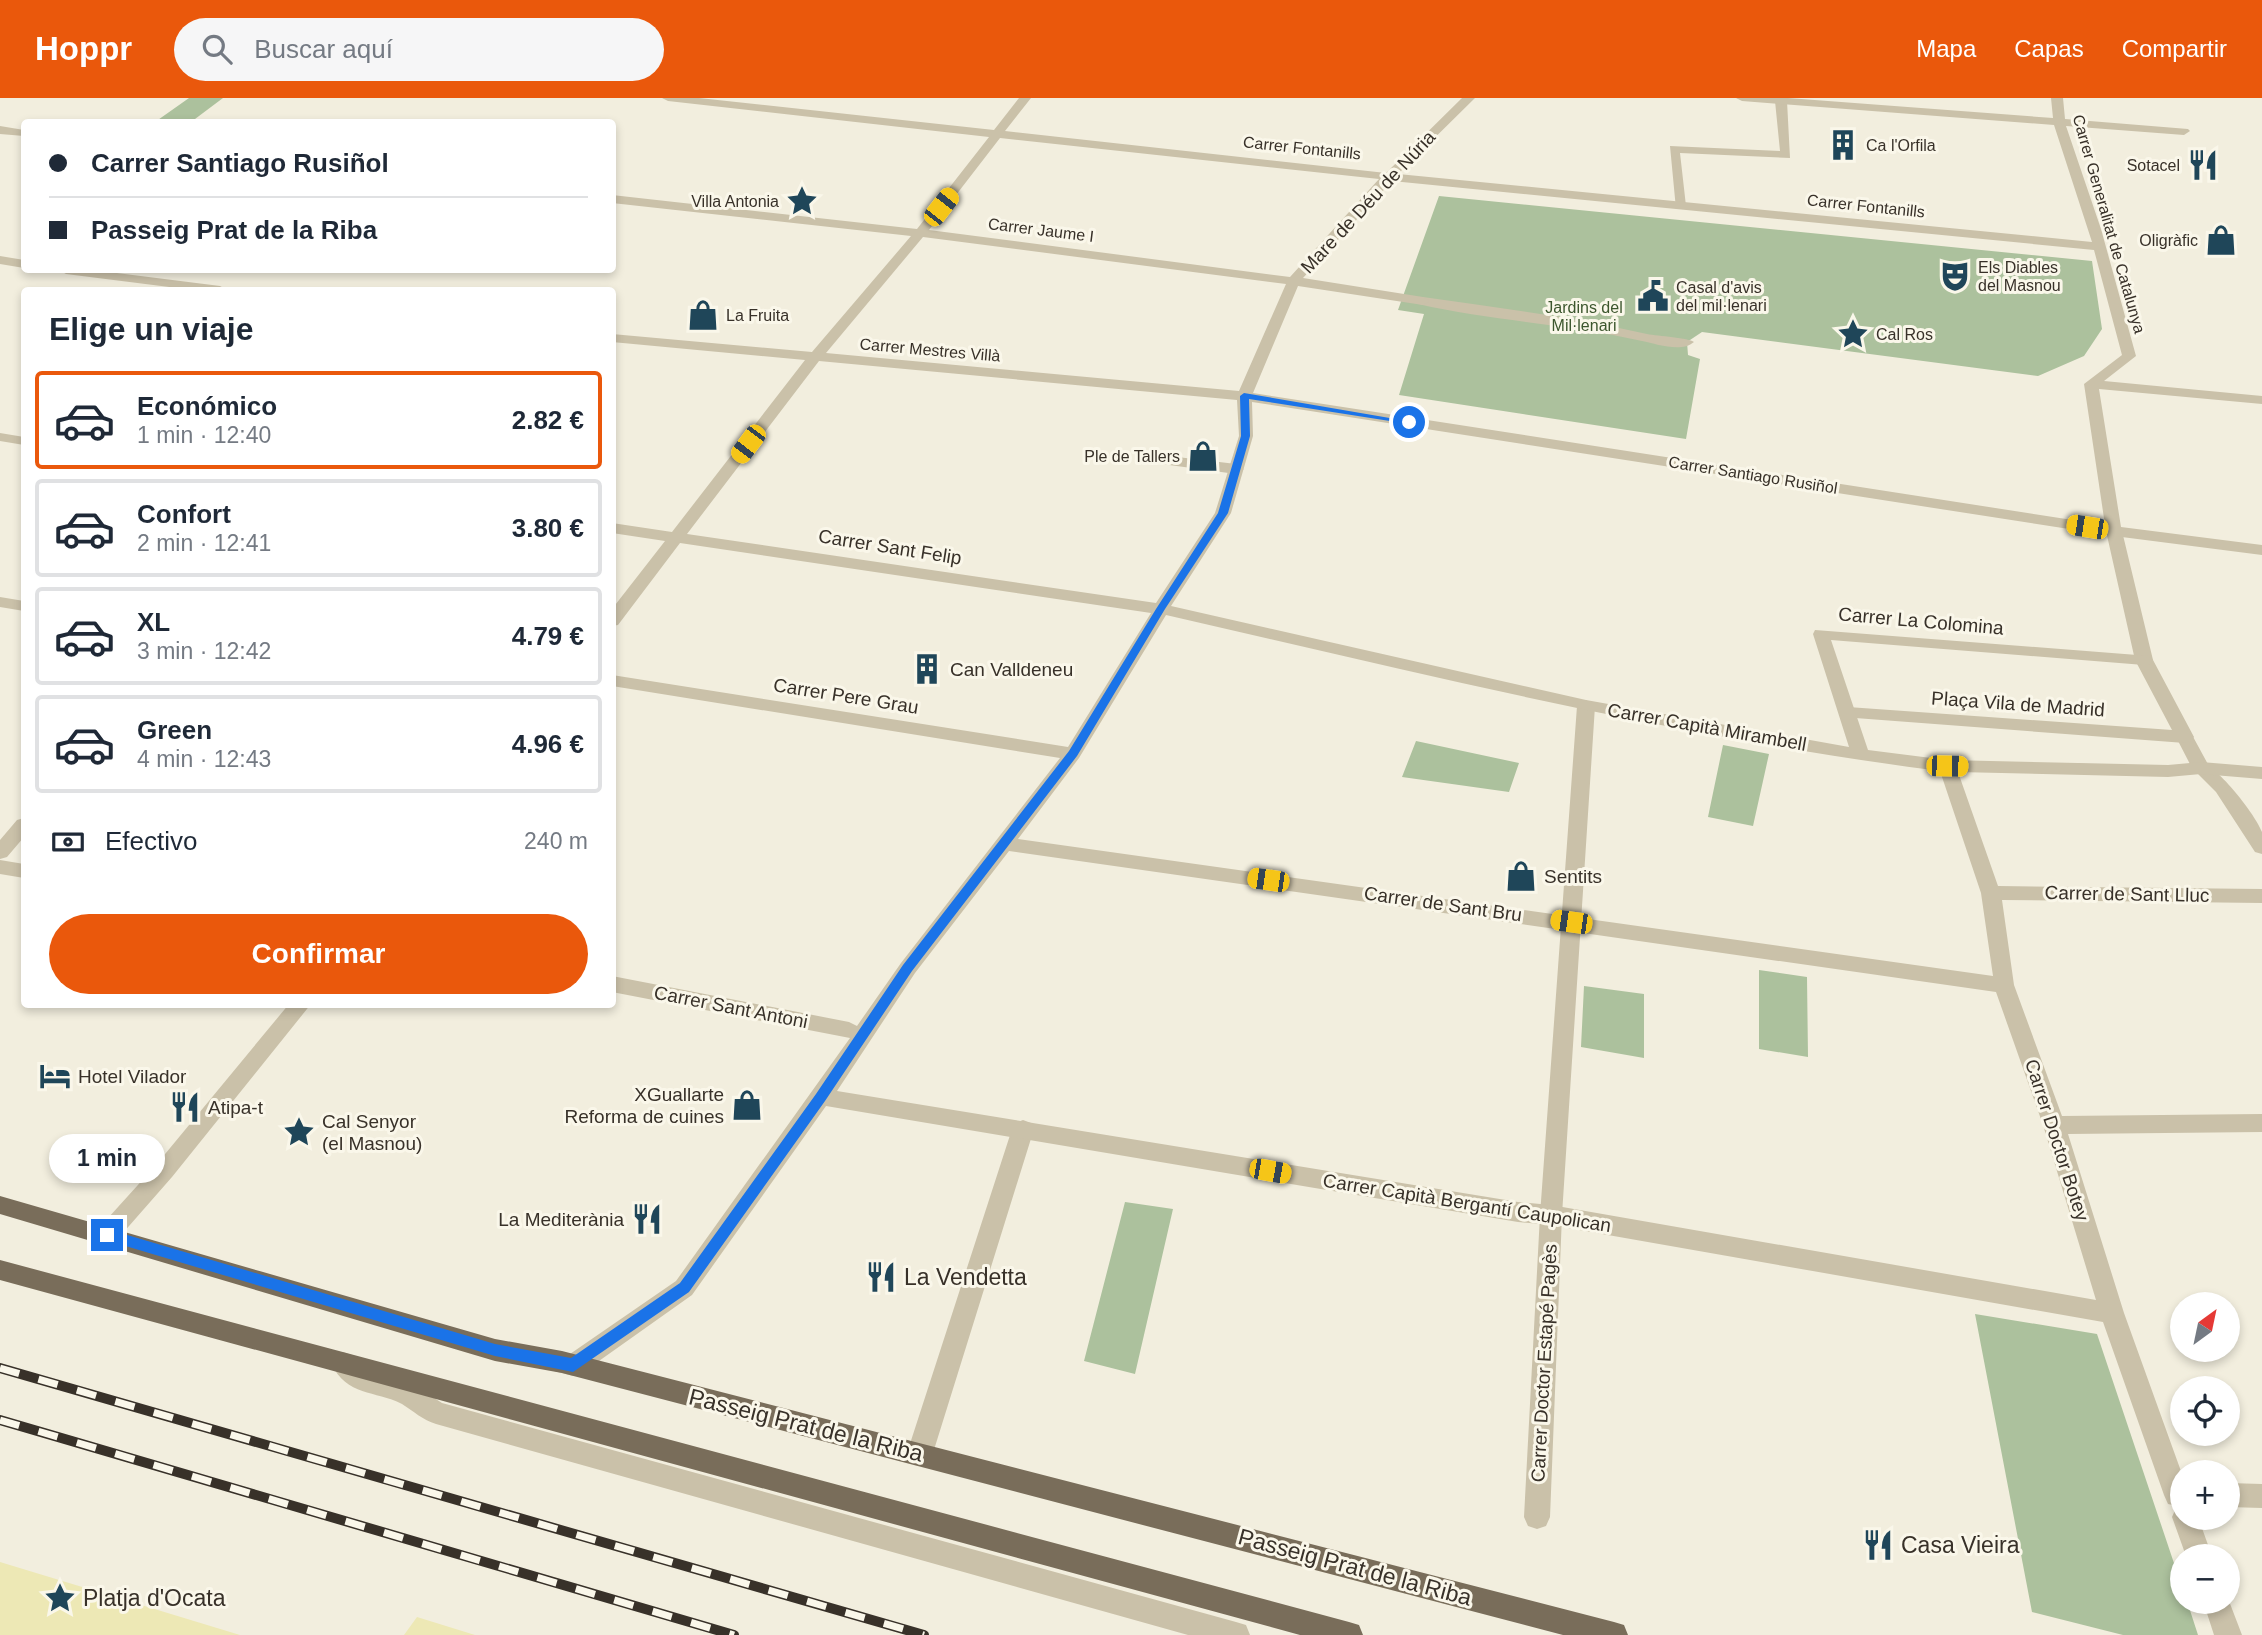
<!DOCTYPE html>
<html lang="es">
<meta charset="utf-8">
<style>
:root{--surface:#fff;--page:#f6f6f7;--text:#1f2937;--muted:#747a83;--line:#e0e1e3;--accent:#ea580c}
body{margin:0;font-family:Arial,sans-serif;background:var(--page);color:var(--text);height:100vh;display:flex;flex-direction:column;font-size:26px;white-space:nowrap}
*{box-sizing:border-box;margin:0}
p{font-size:23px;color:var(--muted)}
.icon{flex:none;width:38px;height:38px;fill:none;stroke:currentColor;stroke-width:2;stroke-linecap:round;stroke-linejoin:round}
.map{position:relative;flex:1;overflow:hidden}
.side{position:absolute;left:21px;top:189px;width:595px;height:721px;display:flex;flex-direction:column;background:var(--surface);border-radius:7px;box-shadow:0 4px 10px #0003}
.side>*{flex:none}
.hud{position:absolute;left:21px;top:21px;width:595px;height:154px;border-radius:7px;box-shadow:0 4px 10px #0003;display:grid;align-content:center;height:154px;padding:0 28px;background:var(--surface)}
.needle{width:46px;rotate:33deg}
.tools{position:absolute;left:2170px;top:1194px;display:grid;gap:14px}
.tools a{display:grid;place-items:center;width:70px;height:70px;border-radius:50%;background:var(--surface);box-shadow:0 4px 10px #0003;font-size:35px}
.end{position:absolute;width:32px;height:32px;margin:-16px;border:9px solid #1a73e8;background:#fff;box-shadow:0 0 0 4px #fff}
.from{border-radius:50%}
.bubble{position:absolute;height:49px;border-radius:24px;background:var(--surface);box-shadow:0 4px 10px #0003;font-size:23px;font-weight:800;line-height:49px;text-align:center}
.car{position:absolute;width:21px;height:42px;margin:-21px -10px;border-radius:9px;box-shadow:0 0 5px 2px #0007;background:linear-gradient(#f5c518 24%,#345 0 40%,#f5c518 0 76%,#345 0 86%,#f5c518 0)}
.hud b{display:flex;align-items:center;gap:24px;height:66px;font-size:26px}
.hud b+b{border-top:2px solid var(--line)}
.hud i{width:18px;height:18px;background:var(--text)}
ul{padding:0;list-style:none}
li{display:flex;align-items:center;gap:21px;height:98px;margin:0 14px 10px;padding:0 14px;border:4px solid var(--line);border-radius:7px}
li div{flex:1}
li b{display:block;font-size:26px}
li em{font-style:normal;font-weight:800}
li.active{border-color:var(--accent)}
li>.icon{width:63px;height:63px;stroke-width:1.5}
h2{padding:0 28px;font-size:32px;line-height:84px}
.pay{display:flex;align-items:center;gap:18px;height:77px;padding:0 28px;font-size:26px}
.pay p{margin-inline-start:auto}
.primary-button{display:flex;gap:14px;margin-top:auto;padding:14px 28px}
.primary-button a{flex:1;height:80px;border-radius:42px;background:var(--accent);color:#fff;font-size:28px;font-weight:800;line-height:80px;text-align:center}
header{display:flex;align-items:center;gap:42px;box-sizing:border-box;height:98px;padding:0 35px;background:var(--accent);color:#fff}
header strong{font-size:33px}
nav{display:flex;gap:38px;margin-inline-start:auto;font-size:24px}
.search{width:490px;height:63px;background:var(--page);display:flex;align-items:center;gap:18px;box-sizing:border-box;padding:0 24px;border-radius:38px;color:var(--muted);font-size:26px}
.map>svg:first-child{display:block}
.green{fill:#acc19d}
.sand{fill:#ede8b5}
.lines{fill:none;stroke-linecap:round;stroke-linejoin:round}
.service{fill:#cac1a9;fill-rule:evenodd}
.pedestrian{fill:#cac1a9;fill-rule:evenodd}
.minor{fill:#cac1a9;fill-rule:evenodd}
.primary{fill:#796d5a;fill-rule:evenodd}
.rail-casing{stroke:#383129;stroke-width:10}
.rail{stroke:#faf7ea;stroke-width:7;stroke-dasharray:20;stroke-linecap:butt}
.route{fill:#1a73e8}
.labels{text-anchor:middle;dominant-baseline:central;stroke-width:6;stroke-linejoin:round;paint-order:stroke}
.far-poi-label{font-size:16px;fill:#383129;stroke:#faf7ea;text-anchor:start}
.far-street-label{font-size:16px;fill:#383129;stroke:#faf7ea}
.far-park-label{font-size:16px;fill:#3c562d;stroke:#faf7ea}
.street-label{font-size:19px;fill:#383129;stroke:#faf7ea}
.poi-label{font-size:19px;fill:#383129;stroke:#faf7ea;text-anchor:start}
.near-poi-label{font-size:23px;fill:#383129;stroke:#faf7ea;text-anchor:start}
.near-street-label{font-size:23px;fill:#383129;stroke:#faf7ea}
</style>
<header>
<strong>Hoppr</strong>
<div class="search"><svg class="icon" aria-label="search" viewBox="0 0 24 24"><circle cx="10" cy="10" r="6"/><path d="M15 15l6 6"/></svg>Buscar aquí</div>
<nav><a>Mapa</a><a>Capas</a><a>Compartir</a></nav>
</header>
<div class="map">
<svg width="2262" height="1537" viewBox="0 0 2262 1537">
<rect width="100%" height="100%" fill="#f2eede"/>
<path class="green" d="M189,0H223L191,24H155Z
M1439,98L2092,163L2102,231L2084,258L2038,278L1702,234L1687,244L1688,257L1700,261L1686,341L1399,297L1424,216L1398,212Z
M1416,643L1519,665L1509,694L1402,679Z
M1723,647L1769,656L1753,728L1708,719Z
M1759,872L1807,879L1808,959L1759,951Z
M1584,888L1644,896V960L1581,949Z
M1125,1104L1173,1111L1135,1276L1084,1263Z
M1975,1216L2097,1236L2182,1489V1503H2187L2198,1537H2123L2032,1514Z"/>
<path class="sand" d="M0,1464L240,1537H0Z
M417,1519L475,1537H404Z"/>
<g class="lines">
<path class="service" d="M2185,633L2191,635L2210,670L2207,674H2195L2192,670L2176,639Z
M343,1254L352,1257L372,1276L414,1287L442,1305L1236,1524L1246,1527L1250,1537H1188L436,1326C423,1322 413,1313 402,1306C375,1292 347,1299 331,1265L334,1257Z"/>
<path class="pedestrian" d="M1783,0L1787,3L1790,60L1680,55L1686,108L1684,111H1676L1670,48L1780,53L1775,3Z
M1423,199C1498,210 1574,219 1647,236C1658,238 1689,240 1694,244C1681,255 1657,246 1642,243C1569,226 1492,223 1418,206L1416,203Z
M1152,356L1236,366L1244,371L1236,376L1147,364L1144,361L1147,358Z
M2114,428L2122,433L2153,562L2194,639L2191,643L2185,645L1842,619L1839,615L1848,609L2172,632L2135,562L2106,433Z
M1586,602L1595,608L1562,1117L1550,1419L1546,1428L1537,1431L1528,1428L1524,1419L1540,1117L1577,608Z
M2201,664C2218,669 2256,717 2262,734C2262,740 2262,749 2262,756L2255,754L2216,694L2192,670L2195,666Z
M24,720V739L7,759L0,761V742L17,722Z
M1023,1022L1031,1025L1034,1031L933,1355L929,1363L920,1367L911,1363L907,1355L1012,1031L1015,1025Z
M2182,1408V1419H2198L2212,1458H2186L2172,1419L2176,1410Z
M2228,1499L2229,1503L2242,1537H2214L2203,1503H2228Z"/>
<path class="minor" d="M662,0H699L994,32L1019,0H1031L1005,33L1386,75L1462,0H1475L1398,76L2092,144L2054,27L1742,3L1736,0H1788L2053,20L2051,0H2063L2065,21L2188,31L2190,33L2184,37L2066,28L2101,131L2136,258L2104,283L2262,298V306L2099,291L2121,429L2262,447V457L2114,438L1252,304L1253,338L1231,415L1171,508L1586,602L1849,649L1813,536L1815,532L2150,558L2153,562L2150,566L2144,567L1831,542L1868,652L1947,662L2168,667L2201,664L2262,669V681L2201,676L2168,679L1958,674L1998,788L2262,791V805L2002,802L2014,887L2062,1018L2262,1016V1034L2068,1036L2124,1215L2182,1376V1409L2168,1406L2164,1397L2103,1224L1551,1127L1518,1124L826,1008L692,1197L582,1275L573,1278L554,1273L551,1265L554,1257L563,1254L570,1256L676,1183L850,940L612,894V878L849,924L857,928L901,865L1060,660L612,588V577L1068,649L1151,515L680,445L618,527L612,528V511L665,443L612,435V425L672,434L805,262L612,244V236L812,254L911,138L612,105V97L917,131L989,39L668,3ZM1000,40L1379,81L1290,179L929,132ZM1392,83L2094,152L2122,257L2084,286L2105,427L1253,295L1298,188L1423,207L1430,203L1423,199L1303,180ZM923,139L1286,186L1239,293L826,255ZM819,263L1237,302L1239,338L1215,415L1156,505L687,436ZM1166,517C1422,576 1678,639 1940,673L1981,795L1993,878L1018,741L1079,660ZM1009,753L1996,894L2043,1027L2096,1202L1551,1107L1518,1104L837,993L915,875Z
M0,28L24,32V38L0,36Z
M0,158L24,162V170L0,166Z
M59,172H93L220,188L227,192H193L66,176Z
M0,335L24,339V347L0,343Z
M0,499L24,503V513L0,509Z
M0,762L24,766V780L0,776Z
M289,906H311L172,1079L115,1144L107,1147L99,1144L95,1137L99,1130L156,1067Z
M2228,1385L2262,1386V1410L2228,1409Z"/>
<path class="primary" d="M0,1098L495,1241L562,1253L1614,1524L1624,1527L1628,1537H1563L562,1275L495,1263L0,1116Z
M0,1162L1349,1524L1359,1527L1363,1537H1300L0,1182Z"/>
<defs>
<path id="rail" d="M0,1270L924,1537
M0,1322L734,1537"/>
</defs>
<use href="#rail" class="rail-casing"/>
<use href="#rail" class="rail"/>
</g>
<path class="route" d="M1244,295L1413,324L1409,326L1249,301L1250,338L1228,415L1165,511L1077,658L912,873L825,1003L689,1194L573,1274L495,1258L102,1141V1133L107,1131L495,1246L571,1260L680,1185L816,996L903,867L1069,653L1156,511L1218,415L1241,338L1240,298Z"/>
<defs>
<symbol id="building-bare" viewBox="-9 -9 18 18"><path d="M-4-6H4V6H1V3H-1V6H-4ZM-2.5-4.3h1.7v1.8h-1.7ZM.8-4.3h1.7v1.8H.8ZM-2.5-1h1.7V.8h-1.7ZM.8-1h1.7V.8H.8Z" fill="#1f4659" stroke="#faf7ea" stroke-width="2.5" paint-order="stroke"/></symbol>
<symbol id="restaurant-bare" viewBox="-9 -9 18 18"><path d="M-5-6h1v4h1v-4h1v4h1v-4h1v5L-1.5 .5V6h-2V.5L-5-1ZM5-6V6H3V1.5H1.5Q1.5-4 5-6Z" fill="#1f4659" stroke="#faf7ea" stroke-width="2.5" paint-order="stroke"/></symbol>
<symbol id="sight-bare" viewBox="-9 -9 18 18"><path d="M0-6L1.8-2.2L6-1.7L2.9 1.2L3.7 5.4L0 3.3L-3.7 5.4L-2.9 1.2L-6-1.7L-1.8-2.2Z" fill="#1f4659" stroke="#faf7ea" stroke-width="2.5" paint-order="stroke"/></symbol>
<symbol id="shop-bare" viewBox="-9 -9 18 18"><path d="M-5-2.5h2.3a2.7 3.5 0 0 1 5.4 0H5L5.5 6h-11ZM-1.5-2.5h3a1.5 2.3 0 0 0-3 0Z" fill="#1f4659" stroke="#faf7ea" stroke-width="2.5" paint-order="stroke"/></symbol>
<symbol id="theatre-bare" viewBox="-9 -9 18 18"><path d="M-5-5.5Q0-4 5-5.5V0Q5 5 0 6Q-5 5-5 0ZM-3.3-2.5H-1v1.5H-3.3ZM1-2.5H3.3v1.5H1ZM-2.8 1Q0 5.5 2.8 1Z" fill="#1f4659" stroke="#faf7ea" stroke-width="2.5" paint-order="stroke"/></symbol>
<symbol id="civic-bare" viewBox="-9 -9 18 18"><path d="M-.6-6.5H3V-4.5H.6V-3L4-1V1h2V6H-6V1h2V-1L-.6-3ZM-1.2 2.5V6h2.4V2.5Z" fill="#1f4659" stroke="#faf7ea" stroke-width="2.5" paint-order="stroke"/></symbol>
<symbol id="hotel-bare" viewBox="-9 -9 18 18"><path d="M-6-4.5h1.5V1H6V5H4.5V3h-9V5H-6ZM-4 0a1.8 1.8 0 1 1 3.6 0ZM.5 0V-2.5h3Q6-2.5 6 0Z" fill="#1f4659" stroke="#faf7ea" stroke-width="2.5" paint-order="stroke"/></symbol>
</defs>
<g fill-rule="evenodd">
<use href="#building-bare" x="1821" y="25" width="44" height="44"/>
<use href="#restaurant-bare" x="2181" y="45" width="44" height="44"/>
<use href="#sight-bare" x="780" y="81" width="44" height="44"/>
<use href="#shop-bare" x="2199" y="120" width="44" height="44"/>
<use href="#theatre-bare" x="1933" y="156" width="44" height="44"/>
<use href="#civic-bare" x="1631" y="176" width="44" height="44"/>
<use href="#shop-bare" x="681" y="195" width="44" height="44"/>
<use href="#sight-bare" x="1831" y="214" width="44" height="44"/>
<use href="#shop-bare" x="1181" y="336" width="44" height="44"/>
<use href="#building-bare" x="905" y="549" width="44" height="44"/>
<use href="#shop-bare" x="1499" y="756" width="44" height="44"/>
<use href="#hotel-bare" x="33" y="956" width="44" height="44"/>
<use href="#shop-bare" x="725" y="985" width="44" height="44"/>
<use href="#restaurant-bare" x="163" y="987" width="44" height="44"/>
<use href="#sight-bare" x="277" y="1012" width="44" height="44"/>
<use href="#restaurant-bare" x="625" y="1099" width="44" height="44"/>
<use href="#restaurant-bare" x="859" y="1157" width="44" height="44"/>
<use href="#restaurant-bare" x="1856" y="1425" width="44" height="44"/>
<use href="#sight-bare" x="38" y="1478" width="44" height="44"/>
</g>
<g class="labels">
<g class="far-poi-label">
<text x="1866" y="47">Ca l'Orfila</text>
<text x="2180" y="67" text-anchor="end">Sotacel</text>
<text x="779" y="103" text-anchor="end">Villa Antonia</text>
<text x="2198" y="142" text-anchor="end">Oligràfic</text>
<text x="1978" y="169">Els Diables<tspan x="1978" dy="18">del Masnou</tspan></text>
<text x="1676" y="189">Casal d'avis<tspan x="1676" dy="18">del mil·lenari</tspan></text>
<text x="726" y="217">La Fruita</text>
<text x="1876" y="236">Cal Ros</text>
<text x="1180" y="358" text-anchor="end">Ple de Tallers</text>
</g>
<g class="far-street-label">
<text transform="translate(1302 50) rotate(6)">Carrer Fontanills</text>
<text transform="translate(1866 108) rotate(6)">Carrer Fontanills</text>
<text transform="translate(2109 126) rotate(74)">Carrer Generalitat de Catalunya</text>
<text transform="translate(1041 132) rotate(7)">Carrer Jaume I</text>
<text transform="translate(930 252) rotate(5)">Carrer Mestres Villà</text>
<text transform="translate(1753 377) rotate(9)">Carrer Santiago Rusiñol</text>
</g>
<g class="far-park-label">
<text x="1584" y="209">Jardins del<tspan x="1584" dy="18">Mil·lenari</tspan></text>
</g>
<g class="street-label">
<text transform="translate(1368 104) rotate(-47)">Mare de Déu de Núria</text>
<text transform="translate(890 449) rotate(9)">Carrer Sant Felip</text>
<text transform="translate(1921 523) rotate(5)">Carrer La Colomina</text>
<text transform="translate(846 598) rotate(9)">Carrer Pere Grau</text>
<text transform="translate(2018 606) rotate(4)">Plaça Vila de Madrid</text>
<text transform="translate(1707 629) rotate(10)">Carrer Capità Mirambell</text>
<text transform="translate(2127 796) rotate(1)">Carrer de Sant Lluc</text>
<text transform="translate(1443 806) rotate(8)">Carrer de Sant Bru</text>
<text transform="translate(731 909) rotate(11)">Carrer Sant Antoni</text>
<text transform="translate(2057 1042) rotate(72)">Carrer Doctor Botey</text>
<text transform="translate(1467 1105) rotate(9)">Carrer Capità Bergantí Caupolican</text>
<text transform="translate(1544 1265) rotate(-87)">Carrer Doctor Estapé Pagès</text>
</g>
<g class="poi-label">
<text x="950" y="571">Can Valldeneu</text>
<text x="1544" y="778">Sentits</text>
<text x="78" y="978">Hotel Vilador</text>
<text x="724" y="996" text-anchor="end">XGuallarte<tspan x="724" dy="22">Reforma de cuines</tspan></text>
<text x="208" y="1009">Atipa-t</text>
<text x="322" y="1023">Cal Senyor<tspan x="322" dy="22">(el Masnou)</tspan></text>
<text x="624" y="1121" text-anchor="end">La Mediterània</text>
</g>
<g class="near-poi-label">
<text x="904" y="1179">La Vendetta</text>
<text x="1901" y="1447">Casa Vieira</text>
<text x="83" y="1500">Platja d'Ocata</text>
</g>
<g class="near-street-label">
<text transform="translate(806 1327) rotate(14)">Passeig Prat de la Riba</text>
<text transform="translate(1355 1469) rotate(15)">Passeig Prat de la Riba</text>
</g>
</g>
</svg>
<div class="tools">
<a><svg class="needle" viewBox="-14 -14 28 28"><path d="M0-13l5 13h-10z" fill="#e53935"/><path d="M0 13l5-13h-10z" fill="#747a83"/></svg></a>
<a><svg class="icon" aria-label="locate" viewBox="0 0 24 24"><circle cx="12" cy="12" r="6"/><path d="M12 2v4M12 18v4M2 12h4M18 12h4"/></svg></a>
<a>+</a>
<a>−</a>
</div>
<i class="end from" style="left:1409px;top:324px"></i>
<i class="end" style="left:107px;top:1137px"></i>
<div class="bubble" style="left:49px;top:1036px;width:116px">1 min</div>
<i class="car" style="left:941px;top:109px;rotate:38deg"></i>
<i class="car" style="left:748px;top:346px;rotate:217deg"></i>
<i class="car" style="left:2087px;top:429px;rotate:279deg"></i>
<i class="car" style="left:1947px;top:668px;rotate:91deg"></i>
<i class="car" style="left:1268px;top:782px;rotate:278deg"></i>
<i class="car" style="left:1571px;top:824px;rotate:278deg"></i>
<i class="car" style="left:1270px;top:1073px;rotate:100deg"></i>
<div class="hud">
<b><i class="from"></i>Carrer Santiago Rusiñol</b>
<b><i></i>Passeig Prat de la Riba</b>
</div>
<section class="side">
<h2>Elige un viaje</h2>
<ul>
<li class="active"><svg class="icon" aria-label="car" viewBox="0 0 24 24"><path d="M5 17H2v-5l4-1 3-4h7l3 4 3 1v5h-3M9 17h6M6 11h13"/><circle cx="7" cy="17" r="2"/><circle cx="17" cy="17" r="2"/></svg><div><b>Económico</b><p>1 min · 12:40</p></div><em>2.82 €</em></li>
<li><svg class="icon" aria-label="car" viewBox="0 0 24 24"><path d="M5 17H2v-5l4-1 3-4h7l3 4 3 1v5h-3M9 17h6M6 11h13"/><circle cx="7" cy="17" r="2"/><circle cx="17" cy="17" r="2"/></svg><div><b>Confort</b><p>2 min · 12:41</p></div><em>3.80 €</em></li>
<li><svg class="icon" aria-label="car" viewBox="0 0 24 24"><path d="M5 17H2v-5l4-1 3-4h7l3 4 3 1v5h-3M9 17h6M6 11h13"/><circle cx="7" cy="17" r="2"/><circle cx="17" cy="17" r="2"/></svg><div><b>XL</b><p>3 min · 12:42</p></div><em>4.79 €</em></li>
<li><svg class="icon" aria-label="car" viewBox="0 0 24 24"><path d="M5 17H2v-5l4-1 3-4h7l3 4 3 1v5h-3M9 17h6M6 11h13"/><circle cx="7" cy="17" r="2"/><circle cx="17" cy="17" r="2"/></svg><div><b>Green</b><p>4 min · 12:43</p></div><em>4.96 €</em></li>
</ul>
<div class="pay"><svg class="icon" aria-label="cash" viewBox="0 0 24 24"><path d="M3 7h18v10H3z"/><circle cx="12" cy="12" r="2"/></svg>Efectivo<p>240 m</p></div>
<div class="primary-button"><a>Confirmar</a></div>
</section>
</div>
